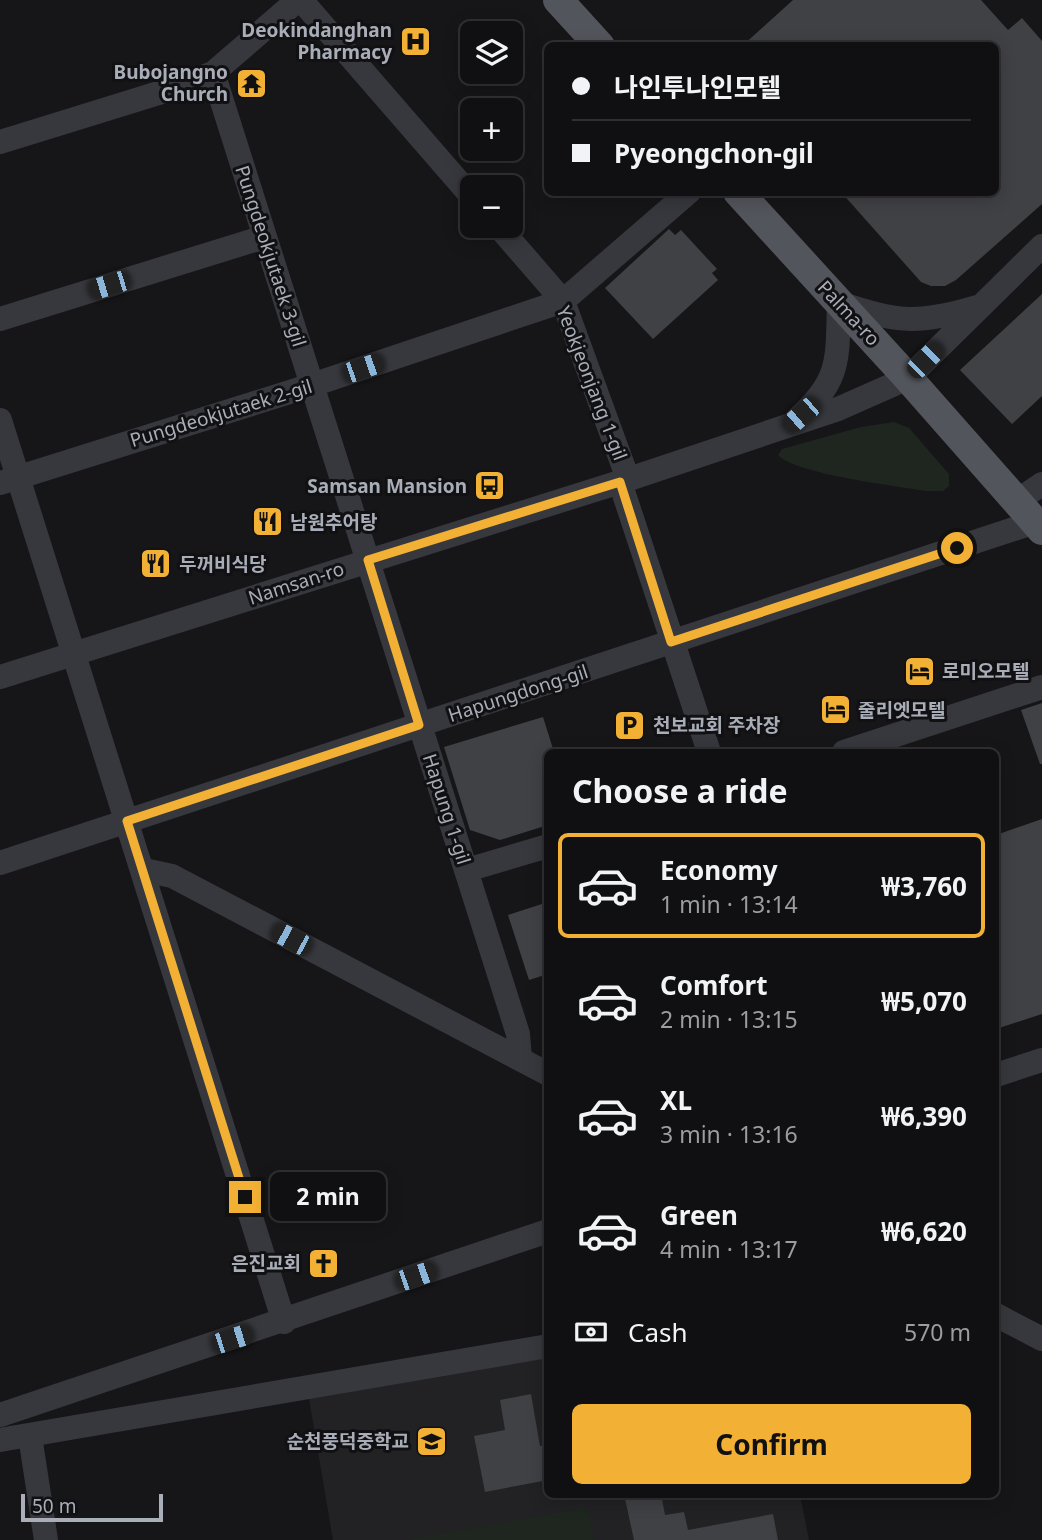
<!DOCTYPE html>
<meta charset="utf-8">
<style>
:root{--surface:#101012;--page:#19191b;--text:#f1f3f6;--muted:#9c9d9f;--line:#303032;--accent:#f2b134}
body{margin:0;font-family:"Noto Sans","Noto Sans KR",sans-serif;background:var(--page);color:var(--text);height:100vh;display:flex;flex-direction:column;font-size:26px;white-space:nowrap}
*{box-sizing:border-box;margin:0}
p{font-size:23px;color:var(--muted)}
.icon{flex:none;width:38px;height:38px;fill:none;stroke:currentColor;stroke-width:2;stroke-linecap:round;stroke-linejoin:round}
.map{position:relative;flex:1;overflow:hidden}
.panel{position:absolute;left:544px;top:749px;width:455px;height:749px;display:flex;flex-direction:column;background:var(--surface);border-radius:10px;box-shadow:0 4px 18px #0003,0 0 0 2px var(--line)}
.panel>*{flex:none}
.hud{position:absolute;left:544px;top:42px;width:455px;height:154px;border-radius:10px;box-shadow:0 4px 18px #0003,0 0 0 2px var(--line);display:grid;align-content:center;height:154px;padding:0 28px;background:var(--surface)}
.tools{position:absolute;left:460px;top:21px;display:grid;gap:14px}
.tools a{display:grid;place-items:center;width:63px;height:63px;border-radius:10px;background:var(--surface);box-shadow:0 4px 18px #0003,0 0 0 2px var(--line);font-size:35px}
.scale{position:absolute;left:21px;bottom:18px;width:142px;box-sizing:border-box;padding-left:7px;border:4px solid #a8adb8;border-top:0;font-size:19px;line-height:24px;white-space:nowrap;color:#a8adb8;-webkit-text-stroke:5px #111113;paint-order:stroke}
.end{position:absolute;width:32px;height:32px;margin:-16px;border:9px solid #f2b134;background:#111;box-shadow:0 0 0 4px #111}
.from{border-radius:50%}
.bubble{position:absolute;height:49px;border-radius:10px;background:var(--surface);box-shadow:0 4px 18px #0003,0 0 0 2px var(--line);font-size:23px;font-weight:700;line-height:49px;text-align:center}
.car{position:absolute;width:21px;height:42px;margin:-21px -10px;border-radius:9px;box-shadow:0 0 5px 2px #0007;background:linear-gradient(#222 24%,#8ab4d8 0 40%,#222 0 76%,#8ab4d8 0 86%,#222 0)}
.hud b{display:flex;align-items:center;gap:24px;height:66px;font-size:26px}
.hud b+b{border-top:2px solid var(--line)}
.hud i{width:18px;height:18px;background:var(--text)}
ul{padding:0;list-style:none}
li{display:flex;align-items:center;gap:21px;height:105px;margin:0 14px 10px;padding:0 14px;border:4px solid transparent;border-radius:10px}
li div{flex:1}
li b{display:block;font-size:26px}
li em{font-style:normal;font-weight:700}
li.selected{border-color:var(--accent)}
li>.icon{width:63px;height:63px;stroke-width:1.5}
h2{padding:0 28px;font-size:32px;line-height:84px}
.pay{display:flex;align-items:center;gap:18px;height:77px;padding:0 28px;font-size:26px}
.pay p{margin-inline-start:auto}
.action{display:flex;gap:14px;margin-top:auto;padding:14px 28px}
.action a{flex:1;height:80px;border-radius:10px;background:var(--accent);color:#111;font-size:28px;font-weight:700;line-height:80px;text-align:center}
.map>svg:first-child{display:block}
.built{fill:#222225}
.green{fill:#1e261f}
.building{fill:#404145}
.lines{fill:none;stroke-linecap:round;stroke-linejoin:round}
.minor{stroke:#37383d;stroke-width:24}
.major{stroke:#53555c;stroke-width:30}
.route{stroke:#f2b134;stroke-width:9}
.labels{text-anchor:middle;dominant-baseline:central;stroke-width:6;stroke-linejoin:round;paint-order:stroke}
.poi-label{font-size:19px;font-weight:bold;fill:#a8adb8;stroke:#111113;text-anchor:end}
.street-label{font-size:19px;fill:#a8adb8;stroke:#111113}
</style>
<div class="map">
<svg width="1042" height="1540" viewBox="0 0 1042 1540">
<rect width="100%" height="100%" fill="#161618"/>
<path class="built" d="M548,1346V1494L800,1495L809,1540H333L307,1387Z"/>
<path class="green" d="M894,422L909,428L949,474V486L943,491H926C897,486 795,474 778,455L782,449L861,427Z
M588,1507L594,1540H407Z"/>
<path class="building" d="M793,0H981L1008,30L1022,18L1042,41V204L956,280L945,286H931L921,282L841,192H996V46H742Z
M669,229L675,235L681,230L717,269L712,273L718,280L653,339L605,288Z
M1042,294V396L1012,424L960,370Z
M1042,703V764H1040L1021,710Z
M543,717L554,752H548V825L500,840L470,830L444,747Z
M1042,819V1014L996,1029V835Z
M548,902V974L529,980L508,915Z
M531,1394L540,1446L548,1445V1480L485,1492L474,1436L505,1430L500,1400Z
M624,1494H661L665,1515L684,1512L688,1530L773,1514L778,1540H634Z"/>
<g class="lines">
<path class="minor" d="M301,0L472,197
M213,73L518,1034L520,1059
M0,142L178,87L213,73L298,0
M498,226L563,301L628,479
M0,319L264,237
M0,420L284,1322
M796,420C842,380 837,359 839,303C897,322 917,325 977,307
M620,482L709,752
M0,483L312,385L563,301L689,192
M1017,501L1042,484
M0,677L620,482L838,409L908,378L1042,246
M844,752L1042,687
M0,863L1035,522
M144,870L172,876L548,1074
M467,870L548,846
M996,1075L1042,1060
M996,1315L1042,1339
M0,1415L548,1231
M30,1436L46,1540
M0,1440L548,1346"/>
<path class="major" d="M558,0L600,46
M738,192L908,378L1042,530"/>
</g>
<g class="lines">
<path class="route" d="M245,1197L127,821L419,725L368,560L620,482L671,642L957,548"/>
</g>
<defs>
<symbol id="hospital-square" viewBox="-11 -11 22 22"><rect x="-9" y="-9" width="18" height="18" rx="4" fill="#f2b134" stroke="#111113"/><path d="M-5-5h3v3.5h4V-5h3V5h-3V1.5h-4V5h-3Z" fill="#111"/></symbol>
<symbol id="temple-square" viewBox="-11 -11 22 22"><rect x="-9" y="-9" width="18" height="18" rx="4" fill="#f2b134" stroke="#111113"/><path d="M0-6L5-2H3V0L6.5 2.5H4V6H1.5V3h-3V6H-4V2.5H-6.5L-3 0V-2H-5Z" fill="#111"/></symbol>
<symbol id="bus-square" viewBox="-11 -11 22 22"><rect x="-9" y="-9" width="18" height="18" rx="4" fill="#f2b134" stroke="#111113"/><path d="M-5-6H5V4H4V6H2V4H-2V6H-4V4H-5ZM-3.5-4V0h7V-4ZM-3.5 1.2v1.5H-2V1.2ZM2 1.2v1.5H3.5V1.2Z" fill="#111"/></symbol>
<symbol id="restaurant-square" viewBox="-11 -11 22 22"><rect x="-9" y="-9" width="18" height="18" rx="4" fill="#f2b134" stroke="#111113"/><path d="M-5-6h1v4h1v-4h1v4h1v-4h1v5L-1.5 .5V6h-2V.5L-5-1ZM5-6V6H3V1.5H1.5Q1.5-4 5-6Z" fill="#111"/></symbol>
<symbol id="hotel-square" viewBox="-11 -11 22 22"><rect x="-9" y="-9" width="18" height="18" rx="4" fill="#f2b134" stroke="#111113"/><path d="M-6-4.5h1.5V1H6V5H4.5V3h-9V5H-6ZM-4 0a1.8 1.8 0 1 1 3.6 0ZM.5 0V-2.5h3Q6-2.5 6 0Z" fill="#111"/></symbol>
<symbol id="parking-square" viewBox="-11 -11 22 22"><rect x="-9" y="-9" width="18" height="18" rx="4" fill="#f2b134" stroke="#111113"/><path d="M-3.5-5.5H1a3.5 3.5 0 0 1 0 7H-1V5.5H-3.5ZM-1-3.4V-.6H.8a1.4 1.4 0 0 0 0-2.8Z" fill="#111"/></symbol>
<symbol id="church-square" viewBox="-11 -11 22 22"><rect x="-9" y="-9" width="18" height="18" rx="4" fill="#f2b134" stroke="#111113"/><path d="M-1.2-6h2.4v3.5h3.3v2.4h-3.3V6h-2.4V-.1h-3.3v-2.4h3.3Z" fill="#111"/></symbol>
<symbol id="school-square" viewBox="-11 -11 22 22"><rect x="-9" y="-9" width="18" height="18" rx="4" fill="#f2b134" stroke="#111113"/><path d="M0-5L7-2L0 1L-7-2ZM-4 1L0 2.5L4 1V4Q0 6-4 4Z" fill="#111"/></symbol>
</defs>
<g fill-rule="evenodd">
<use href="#hospital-square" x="398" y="24" width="35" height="35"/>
<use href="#temple-square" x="234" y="66" width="35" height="35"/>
<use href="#bus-square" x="472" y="468" width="35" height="35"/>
<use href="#restaurant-square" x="250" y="504" width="35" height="35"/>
<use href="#restaurant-square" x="138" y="546" width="35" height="35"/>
<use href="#hotel-square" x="902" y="654" width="35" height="35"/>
<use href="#hotel-square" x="818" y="692" width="35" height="35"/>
<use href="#parking-square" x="612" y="708" width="35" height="35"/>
<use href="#church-square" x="306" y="1246" width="35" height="35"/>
<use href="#school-square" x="414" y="1424" width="35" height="35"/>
</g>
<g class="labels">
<g class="poi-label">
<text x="392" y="30">Deokindanghan<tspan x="392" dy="22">Pharmacy</tspan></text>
<text x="228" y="72">Bubojangno<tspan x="228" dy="22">Church</tspan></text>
<text x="467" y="486">Samsan Mansion</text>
<text x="290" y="522" text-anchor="start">남원추어탕</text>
<text x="179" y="564" text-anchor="start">두꺼비식당</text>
<text x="942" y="671" text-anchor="start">로미오모텔</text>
<text x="858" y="710" text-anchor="start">줄리엣모텔</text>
<text x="653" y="725" text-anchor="start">천보교회 주차장</text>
<text x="301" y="1263">은진교회</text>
<text x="409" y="1441">순천풍덕중학교</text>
</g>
<g class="street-label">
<text transform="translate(271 256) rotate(72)">Pungdeokjutaek 3-gil</text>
<text transform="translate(849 313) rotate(47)">Palma-ro</text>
<text transform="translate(592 383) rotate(69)">Yeokjeonjang 1-gil</text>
<text transform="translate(221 413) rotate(-17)">Pungdeokjutaek 2-gil</text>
<text transform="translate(296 583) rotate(-18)">Namsan-ro</text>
<text transform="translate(518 693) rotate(-18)">Hapungdong-gil</text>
<text transform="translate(447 809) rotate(72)">Hapung 1-gil</text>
</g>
</g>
</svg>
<div class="tools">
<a><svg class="icon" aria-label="layers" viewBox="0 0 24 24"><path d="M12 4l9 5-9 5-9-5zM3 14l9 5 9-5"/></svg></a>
<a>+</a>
<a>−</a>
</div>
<div class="scale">50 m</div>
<i class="end from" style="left:957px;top:548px"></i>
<i class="end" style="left:245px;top:1197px"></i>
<div class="bubble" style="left:270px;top:1172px;width:116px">2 min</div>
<i class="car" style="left:109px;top:285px;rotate:253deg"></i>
<i class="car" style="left:925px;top:360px;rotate:45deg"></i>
<i class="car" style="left:363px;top:368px;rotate:71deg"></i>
<i class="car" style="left:801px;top:415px;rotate:229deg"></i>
<i class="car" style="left:291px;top:939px;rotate:298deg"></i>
<i class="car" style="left:416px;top:1276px;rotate:71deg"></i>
<i class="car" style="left:232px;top:1339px;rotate:72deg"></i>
<div class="hud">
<b><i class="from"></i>나인투나인모텔</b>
<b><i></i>Pyeongchon-gil</b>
</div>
<section class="panel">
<h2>Choose a ride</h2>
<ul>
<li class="selected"><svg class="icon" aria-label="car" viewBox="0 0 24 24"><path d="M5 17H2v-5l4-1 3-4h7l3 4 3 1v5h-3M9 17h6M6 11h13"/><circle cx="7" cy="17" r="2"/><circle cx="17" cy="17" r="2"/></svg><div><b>Economy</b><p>1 min · 13:14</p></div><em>₩3,760</em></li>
<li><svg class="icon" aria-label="car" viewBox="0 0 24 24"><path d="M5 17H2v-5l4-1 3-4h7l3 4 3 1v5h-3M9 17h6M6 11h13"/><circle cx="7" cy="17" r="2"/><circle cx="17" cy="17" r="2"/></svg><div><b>Comfort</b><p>2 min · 13:15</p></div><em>₩5,070</em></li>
<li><svg class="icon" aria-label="car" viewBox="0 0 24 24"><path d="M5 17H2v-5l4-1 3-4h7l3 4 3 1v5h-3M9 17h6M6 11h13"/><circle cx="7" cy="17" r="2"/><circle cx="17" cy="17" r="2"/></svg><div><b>XL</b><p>3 min · 13:16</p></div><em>₩6,390</em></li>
<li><svg class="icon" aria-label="car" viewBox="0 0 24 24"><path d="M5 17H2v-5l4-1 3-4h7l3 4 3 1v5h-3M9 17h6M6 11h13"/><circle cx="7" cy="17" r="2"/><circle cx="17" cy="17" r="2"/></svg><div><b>Green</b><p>4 min · 13:17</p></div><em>₩6,620</em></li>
</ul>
<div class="pay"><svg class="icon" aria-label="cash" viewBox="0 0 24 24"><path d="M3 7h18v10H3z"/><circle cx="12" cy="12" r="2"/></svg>Cash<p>570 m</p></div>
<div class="action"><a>Confirm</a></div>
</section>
</div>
